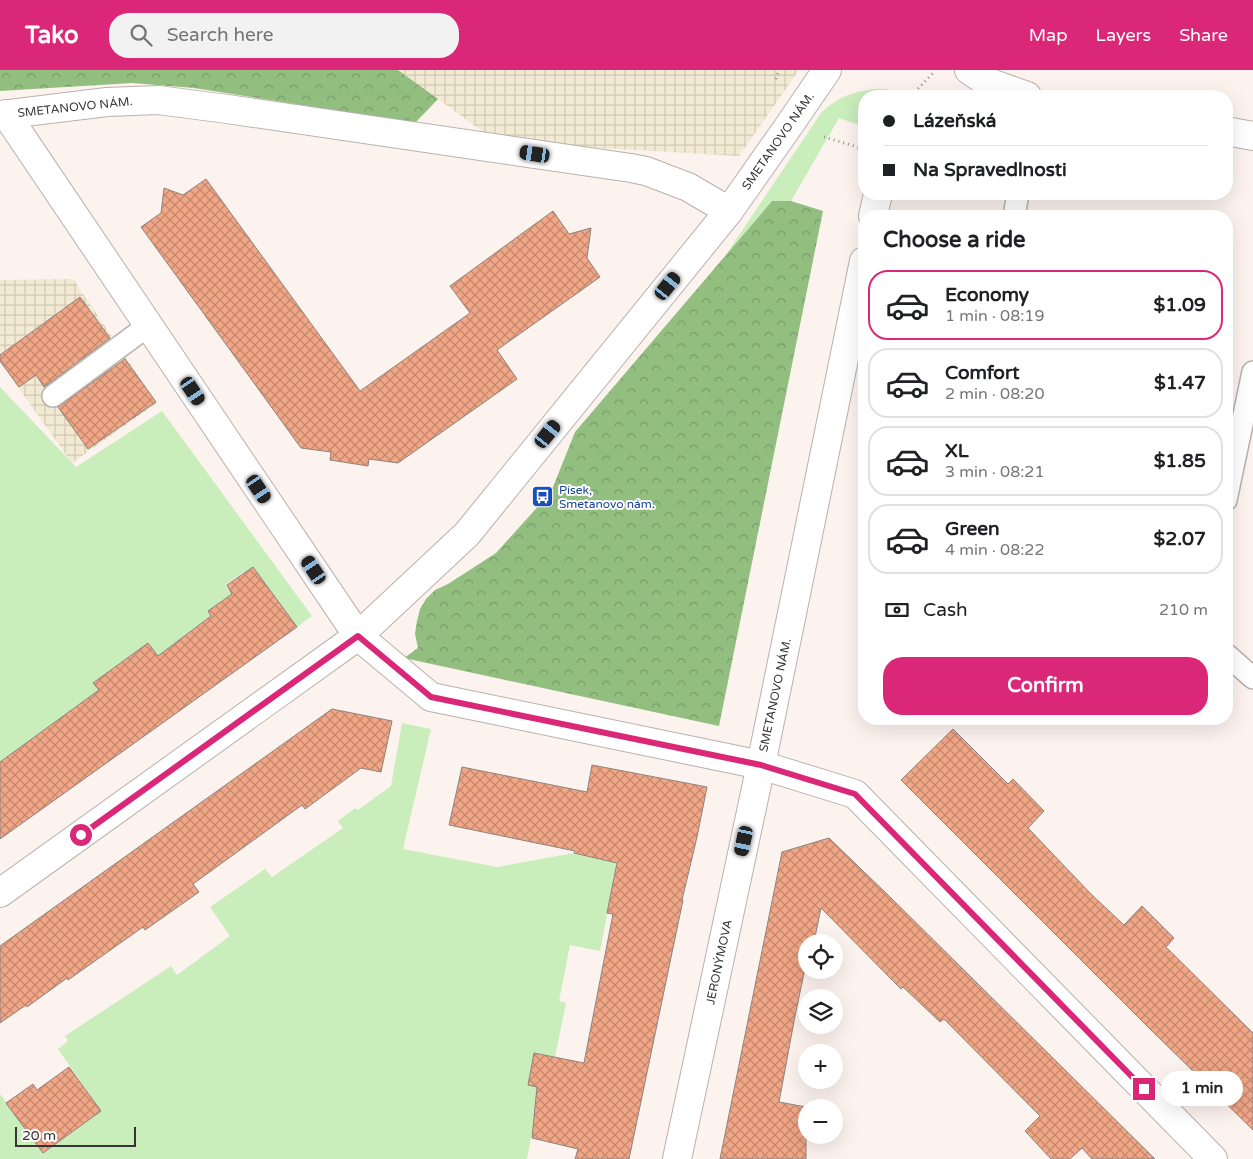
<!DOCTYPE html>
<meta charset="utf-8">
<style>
:root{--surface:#fff;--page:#f2f2f2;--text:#202124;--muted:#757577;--line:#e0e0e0;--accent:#db2777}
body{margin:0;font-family:"Varela Round",sans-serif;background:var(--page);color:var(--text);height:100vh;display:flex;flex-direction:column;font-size:19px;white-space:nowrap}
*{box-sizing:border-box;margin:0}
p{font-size:16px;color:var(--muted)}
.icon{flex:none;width:28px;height:28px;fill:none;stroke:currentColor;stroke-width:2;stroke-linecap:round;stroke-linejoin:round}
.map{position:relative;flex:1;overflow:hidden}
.drawer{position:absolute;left:858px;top:140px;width:375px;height:515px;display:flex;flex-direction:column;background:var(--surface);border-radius:20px;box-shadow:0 5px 20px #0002}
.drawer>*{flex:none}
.banner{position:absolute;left:858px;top:20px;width:375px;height:110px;border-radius:20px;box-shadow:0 5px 20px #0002;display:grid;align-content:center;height:110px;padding:0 25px;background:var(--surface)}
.buttons{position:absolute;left:798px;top:864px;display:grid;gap:10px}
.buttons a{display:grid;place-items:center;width:45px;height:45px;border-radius:50%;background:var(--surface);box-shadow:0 5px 20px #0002;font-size:25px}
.scale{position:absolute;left:15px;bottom:12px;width:121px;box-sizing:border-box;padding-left:5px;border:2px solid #373332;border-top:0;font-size:14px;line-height:18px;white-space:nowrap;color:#373332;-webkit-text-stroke:4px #fff;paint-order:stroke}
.end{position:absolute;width:22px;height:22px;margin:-11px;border:6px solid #db2777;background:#fff;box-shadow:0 0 0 2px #fff}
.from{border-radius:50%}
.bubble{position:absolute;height:35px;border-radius:18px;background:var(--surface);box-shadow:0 5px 20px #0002;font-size:16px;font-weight:800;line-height:35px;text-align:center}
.car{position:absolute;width:15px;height:30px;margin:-15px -8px;border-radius:6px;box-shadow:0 0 4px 1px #0007;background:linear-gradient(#222 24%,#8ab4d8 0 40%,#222 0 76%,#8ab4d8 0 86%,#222 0)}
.banner b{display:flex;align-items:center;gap:18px;height:48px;font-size:19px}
.banner b+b{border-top:1px solid var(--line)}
.banner i{width:12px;height:12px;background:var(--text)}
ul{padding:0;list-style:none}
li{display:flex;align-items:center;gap:15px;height:70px;margin:0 10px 8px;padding:0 15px;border:2px solid var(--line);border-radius:20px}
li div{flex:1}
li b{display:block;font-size:19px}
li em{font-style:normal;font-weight:800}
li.current{border-color:var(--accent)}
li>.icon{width:45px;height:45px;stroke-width:1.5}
h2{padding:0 25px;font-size:22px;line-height:60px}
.pay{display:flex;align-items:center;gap:12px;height:55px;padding:0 25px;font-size:19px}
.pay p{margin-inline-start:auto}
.primary-button{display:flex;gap:10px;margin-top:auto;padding:10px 25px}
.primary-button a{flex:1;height:58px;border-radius:20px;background:var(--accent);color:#fff;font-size:20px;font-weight:800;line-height:58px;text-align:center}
header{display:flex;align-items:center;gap:30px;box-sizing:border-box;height:70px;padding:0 25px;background:var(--accent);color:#fff}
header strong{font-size:24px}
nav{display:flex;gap:28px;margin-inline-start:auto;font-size:18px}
.search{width:350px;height:45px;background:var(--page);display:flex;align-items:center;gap:12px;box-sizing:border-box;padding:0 18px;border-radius:20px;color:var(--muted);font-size:19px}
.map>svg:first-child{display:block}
.industrial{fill:url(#industrial-grid)}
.green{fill:#caedbc}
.forest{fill:url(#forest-crowns)}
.building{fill:url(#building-cross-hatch);stroke:#8d8481}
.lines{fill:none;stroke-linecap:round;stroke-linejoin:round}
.service-casing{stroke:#bab1ae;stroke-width:24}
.minor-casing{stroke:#bab1ae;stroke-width:30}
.tertiary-casing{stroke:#bab1ae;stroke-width:30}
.path{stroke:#99928f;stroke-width:3;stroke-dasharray:1 4;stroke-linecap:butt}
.service{stroke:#fff;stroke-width:21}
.minor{stroke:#fff;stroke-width:28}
.tertiary{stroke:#fff;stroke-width:28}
.route{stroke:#db2777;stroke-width:6}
.labels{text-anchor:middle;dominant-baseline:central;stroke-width:4;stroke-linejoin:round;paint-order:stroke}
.street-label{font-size:12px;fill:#373332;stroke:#fff}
.transit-label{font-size:12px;fill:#164399;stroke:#fff;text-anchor:start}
</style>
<header>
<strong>Tako</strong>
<div class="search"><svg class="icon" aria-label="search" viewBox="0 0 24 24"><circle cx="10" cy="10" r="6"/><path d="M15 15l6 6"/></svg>Search here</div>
<nav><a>Map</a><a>Layers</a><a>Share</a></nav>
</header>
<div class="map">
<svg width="1253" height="1089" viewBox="0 0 1253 1089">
<defs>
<pattern id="industrial-grid" width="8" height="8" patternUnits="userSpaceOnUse" patternTransform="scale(1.25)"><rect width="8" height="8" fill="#f3ead4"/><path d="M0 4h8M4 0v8" fill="none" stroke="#d1c9b6"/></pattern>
<pattern id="forest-crowns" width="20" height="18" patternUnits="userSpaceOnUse" patternTransform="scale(1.25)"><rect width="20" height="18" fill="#92bf80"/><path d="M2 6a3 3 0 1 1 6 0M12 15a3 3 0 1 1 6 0" fill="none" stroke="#789c69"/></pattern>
<pattern id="building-cross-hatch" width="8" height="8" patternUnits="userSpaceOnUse" patternTransform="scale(1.25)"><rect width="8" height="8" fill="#f1a686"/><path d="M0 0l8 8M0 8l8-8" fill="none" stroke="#c4886e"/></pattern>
</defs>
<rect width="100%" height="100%" fill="#fcf2ee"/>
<path class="industrial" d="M398,0H799L739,86L497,72Z
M73,209L157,333L72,393L0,292V210Z"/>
<path class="green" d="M875,19H886L895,22L891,26H864V57L839,48L791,131H772L725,186L821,43C838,27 851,22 875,19Z
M0,317L76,397L162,341L312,546L297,557L253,498L245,503L244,502L226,514L232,524L211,546L158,587L148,573L94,613L99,621L0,692Z
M402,653L431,659L403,779L497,797L574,783L617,793L600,881L570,875L559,931L566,933L555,987L535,983L542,1018L533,1057L527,1089H0V1024L43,1083L101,1041L58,979L68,971L65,966L171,896L177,905L230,866L210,837L265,799L272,807L343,758L338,751L355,738L358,740L391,716Z"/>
<path class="forest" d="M0,0H398L438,29L415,53L194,18L132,13L0,21Z
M772,131H791L823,141L719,656L404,588L418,578L415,564L417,551L420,539L426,529L435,520L448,514L496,483L551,422L575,362Z"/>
<path class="building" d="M206,109L360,321L470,243L450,216L553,141L569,164L591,158L587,188L600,207L497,280L517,309L398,393L369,389L368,396L330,390L331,382L301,378L141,157L161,143L164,118L183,125Z
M80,227L110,268L44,317L36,305L19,317L0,291V285Z
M125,289L156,332L88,379L58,337Z
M253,497L297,557L0,769V692L99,620L93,613L148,573L158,586L211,546L208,541L232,524L227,515Z
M332,639L392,651L381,702L361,698L305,739L302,735L193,814L199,822L145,860L143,857L68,910L67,908L27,937L26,935L0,953V876Z
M953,659L1008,714L1013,709L1044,741L1028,758L1091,824L1124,855L1142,836L1174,868L1166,877L1253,963V1060L1149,958L901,710Z
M592,695L707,717L697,767L682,830H683L629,1089H575L578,1079L532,1068L537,1017L528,1015L534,983L584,993L613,844L607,843L617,793L574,783L575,781L449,755L462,697L587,722Z
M829,768L888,825L1155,1089H1092L1082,1078L1070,1089H1051L1025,1061L1040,1046L944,949L940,952L903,917L901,919L821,838L814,872H806V894L795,946L779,1032L806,1037V1089H720L782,782Z
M69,997L101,1041L43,1083L6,1033L33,1014L37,1020Z"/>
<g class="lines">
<defs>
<path id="service" d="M1014,146L1018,124
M53,326L149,255
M1226,430L1253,302
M1226,584L1253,608"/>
<path id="minor" d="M969,0L985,11L1027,26
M6,44L358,566L431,627L761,695L855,724L1213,1089
M0,45L107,32L158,30L227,39L631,98L646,101L688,117L729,141
M1226,61L1253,66
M873,146L878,124
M677,1089L761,695L864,191"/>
<path id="tertiary" d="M0,823L358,566L467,464L729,141L788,57L827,0"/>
</defs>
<use href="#service" class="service-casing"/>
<use href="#minor" class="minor-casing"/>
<use href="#tertiary" class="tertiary-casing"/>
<path class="path" d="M776,9L779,0
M911,26L935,1
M824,67L864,79"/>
<use href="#service" class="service"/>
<use href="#minor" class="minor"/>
<use href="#tertiary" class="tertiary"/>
</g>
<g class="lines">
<path class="route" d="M81,765L358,566L431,627L761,695L855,724L1144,1019"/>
</g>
<defs>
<symbol id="bus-square" viewBox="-11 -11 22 22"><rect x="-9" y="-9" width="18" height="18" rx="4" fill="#1a4fb4" stroke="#fff"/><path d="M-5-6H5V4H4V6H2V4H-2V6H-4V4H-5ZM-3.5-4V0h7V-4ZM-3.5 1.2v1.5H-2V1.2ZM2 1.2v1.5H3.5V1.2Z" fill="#fff"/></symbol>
</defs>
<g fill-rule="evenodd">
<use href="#bus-square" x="530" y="414" width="25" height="25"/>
</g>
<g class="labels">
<g class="street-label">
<text transform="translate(75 37) rotate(-6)">SMETANOVO NÁM.</text>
<text transform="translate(778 71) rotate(-55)">SMETANOVO NÁM.</text>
<text transform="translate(775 625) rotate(-78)">SMETANOVO NÁM.</text>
<text transform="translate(719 892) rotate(-78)">JERONÝMOVA</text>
</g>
<g class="transit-label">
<text x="559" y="420">Písek,<tspan x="559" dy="14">Smetanovo nám.</tspan></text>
</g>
</g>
</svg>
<div class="buttons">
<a><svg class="icon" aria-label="locate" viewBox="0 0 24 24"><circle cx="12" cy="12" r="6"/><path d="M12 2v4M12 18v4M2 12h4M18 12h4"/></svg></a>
<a><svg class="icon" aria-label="layers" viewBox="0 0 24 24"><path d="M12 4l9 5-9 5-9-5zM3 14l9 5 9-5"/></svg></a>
<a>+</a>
<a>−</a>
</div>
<div class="scale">20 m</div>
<i class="end from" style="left:81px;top:765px"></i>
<i class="end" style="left:1144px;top:1019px"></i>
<div class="bubble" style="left:1161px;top:1001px;width:82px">1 min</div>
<i class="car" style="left:535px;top:84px;rotate:279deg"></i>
<i class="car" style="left:668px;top:216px;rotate:39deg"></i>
<i class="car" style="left:193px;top:321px;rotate:146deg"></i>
<i class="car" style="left:548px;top:364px;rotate:39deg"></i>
<i class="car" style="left:259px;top:419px;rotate:146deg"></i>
<i class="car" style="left:314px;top:500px;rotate:326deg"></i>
<i class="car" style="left:744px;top:771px;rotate:192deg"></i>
<div class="banner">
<b><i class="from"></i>Lázeňská</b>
<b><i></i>Na Spravedlnosti</b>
</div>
<section class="drawer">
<h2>Choose a ride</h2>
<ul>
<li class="current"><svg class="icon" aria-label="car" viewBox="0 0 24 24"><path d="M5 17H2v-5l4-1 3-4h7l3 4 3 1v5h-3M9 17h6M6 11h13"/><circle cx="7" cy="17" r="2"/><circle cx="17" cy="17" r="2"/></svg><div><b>Economy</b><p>1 min · 08:19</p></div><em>$1.09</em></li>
<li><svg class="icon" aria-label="car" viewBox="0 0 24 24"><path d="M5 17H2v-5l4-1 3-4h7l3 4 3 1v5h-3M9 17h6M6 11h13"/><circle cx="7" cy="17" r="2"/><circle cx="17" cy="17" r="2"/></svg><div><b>Comfort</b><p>2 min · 08:20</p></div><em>$1.47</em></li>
<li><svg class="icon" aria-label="car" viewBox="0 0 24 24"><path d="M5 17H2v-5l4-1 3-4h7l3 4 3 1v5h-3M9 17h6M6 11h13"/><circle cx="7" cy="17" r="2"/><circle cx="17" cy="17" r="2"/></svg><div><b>XL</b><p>3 min · 08:21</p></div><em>$1.85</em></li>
<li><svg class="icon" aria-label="car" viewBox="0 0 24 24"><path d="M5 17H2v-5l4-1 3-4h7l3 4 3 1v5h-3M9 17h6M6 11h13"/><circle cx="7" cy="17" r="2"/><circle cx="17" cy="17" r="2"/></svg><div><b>Green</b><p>4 min · 08:22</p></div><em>$2.07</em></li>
</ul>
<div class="pay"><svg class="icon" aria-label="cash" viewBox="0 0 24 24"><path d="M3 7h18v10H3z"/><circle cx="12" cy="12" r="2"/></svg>Cash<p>210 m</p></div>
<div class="primary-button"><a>Confirm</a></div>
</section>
</div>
